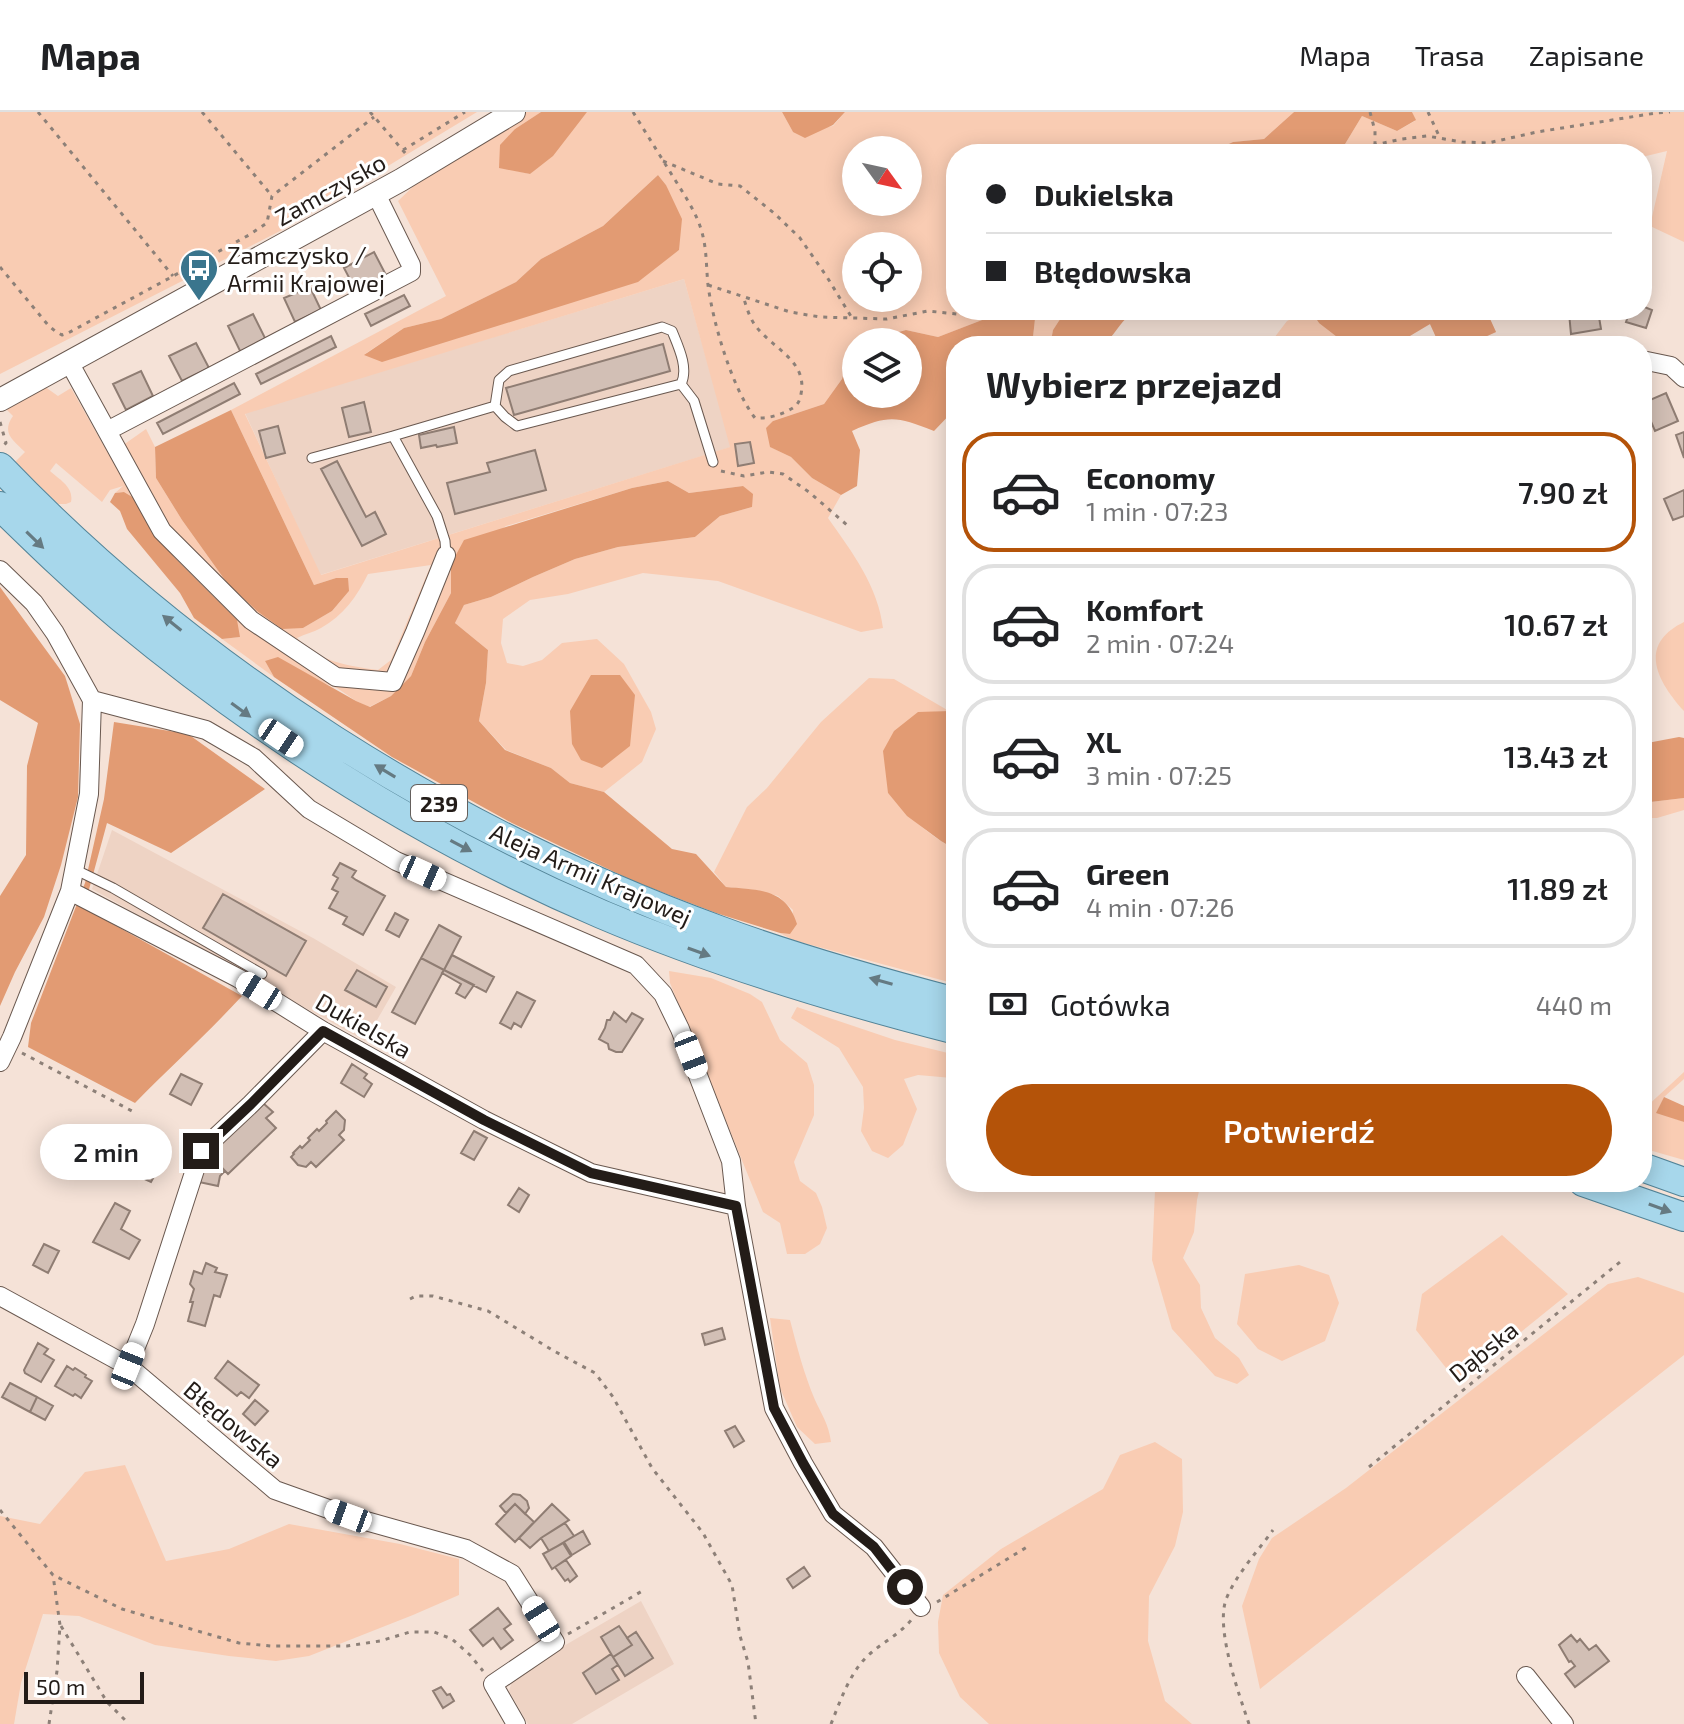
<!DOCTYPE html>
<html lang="pl">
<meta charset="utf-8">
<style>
:root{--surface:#fff;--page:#f2f2f2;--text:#202124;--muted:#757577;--line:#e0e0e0;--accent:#b45309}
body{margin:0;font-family:"Exo 2",sans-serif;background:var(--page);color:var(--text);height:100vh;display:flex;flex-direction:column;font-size:30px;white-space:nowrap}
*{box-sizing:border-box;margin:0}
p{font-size:26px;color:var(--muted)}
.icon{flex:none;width:44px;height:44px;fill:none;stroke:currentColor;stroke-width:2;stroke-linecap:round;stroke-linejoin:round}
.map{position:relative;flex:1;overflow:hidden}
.details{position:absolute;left:946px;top:224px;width:706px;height:856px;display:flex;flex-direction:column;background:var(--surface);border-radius:32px;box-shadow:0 4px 20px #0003}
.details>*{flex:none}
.top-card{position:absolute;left:946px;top:32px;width:706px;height:176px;border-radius:32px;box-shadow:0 4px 20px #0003;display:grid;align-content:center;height:176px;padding:0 40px;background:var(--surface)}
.needle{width:52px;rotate:123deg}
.tools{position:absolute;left:842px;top:24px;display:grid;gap:16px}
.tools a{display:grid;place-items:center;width:80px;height:80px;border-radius:50%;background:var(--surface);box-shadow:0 4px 20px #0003;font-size:40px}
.scale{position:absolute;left:24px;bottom:20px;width:120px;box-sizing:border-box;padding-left:8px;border:4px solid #231c18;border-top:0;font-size:22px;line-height:28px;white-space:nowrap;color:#231c18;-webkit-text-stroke:6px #fff;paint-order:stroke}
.end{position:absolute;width:36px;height:36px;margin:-18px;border:10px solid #231c18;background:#fff;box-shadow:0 0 0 4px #fff}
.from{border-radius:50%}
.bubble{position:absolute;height:56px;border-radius:28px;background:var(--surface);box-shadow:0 4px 20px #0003;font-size:26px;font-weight:600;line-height:56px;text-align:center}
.car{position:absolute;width:24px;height:48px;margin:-24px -12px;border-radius:10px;box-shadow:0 0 6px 2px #0007;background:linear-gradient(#fff 24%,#345 0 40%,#fff 0 76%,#345 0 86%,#fff 0)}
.top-card b{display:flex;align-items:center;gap:28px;height:76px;font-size:30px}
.top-card b+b{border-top:2px solid var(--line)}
.top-card i{width:20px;height:20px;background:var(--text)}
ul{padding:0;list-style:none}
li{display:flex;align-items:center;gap:24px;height:120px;margin:0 16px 12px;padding:0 24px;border:4px solid var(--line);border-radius:32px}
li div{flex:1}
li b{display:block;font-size:30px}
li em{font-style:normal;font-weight:600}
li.current{border-color:var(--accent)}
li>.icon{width:72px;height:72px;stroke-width:1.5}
h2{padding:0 40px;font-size:36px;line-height:96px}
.pay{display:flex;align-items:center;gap:20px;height:88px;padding:0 40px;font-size:30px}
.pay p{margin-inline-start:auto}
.action{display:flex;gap:16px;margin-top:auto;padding:16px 40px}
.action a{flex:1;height:92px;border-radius:48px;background:var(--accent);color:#fff;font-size:32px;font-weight:600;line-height:92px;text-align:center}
header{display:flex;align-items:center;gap:48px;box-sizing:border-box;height:112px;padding:0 40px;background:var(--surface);border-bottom:2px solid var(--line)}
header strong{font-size:38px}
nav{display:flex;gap:44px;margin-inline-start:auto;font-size:28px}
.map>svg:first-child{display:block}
.built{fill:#eed3c4}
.green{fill:#f9ccb3;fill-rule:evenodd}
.forest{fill:#e29b73}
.building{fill:#d2bfb5;stroke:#8f7d73;stroke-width:2}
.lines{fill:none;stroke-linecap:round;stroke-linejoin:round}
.service-casing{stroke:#69584f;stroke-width:11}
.minor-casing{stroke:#69584f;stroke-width:20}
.tertiary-casing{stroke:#69584f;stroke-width:24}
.primary-casing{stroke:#538498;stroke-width:30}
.path{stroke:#8d8078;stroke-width:3;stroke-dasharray:4 6;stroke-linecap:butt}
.service{stroke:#fff;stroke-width:9}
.minor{stroke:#fff;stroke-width:18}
.tertiary{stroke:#fff;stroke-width:22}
.primary{stroke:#a7d7eb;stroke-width:28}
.oneway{fill:#657a82}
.route{stroke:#231c18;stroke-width:10}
.labels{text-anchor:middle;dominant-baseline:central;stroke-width:6;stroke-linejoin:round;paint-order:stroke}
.shield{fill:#fff;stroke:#65605d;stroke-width:2}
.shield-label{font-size:22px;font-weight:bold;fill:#231c18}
.street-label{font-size:24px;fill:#231c18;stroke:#fff}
.poi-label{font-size:24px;fill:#231c18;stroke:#fff;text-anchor:start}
</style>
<header>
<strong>Mapa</strong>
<nav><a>Mapa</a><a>Trasa</a><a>Zapisane</a></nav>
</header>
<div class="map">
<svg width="1684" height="1612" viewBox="0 0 1684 1612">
<rect width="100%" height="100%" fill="#f5e2d7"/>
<path class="built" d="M684,167L731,335L320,463L245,301Z
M112,718L313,826L396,875L365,929L92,777Z
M641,1489L674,1552L572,1612H528L509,1579L514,1563Z"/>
<path class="green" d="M0,0H477L284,117L0,262Z
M525,0H541L515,17L499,55L530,62L587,0H782L793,20L833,14L845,0H1294L1264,27L1233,30L1207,42H1158L1153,33L1125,40V42H956V198H1008L938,225L906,218L856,230L853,234L842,267L824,292L773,309L771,335L791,345L812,366L841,383L828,406C852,440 878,474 883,516L861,520L718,469L643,461L568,482L530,488L503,507L501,531L507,551L523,554L542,548L562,531L597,527L624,552L651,600L656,617L642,650L604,680L570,671L551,656L506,638L479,609L486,571L488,538L455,511L464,493L491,485L533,465L575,447L618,435L695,425L720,404L752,395L743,374L689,381L668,369L632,376L506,414L451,452V481L425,530L411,564L391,584L369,595L356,589L337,576L265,549L274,565L222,527L240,525L215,485L174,445L139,389L124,380L115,381L123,374L110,378L102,390L56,351L50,359C60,368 74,375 71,390L66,392H58L15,350L25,340C13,328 1,321 13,304L5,296L41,272L58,284L71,276L109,343L146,317L155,335L156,366L182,408L227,471L257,499L303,516L332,499L349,479L336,466L314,473L231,298L446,184L398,89L420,68ZM856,38H908V90H856ZM658,63L666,73L679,138L662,150L365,242L404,216L441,207L516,170L541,147L603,114ZM856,134H908V186H856ZM684,167L730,335L321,463L245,302ZM431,453L391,548L378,558C348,554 317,549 297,526C305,522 314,520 321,516C343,504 358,483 368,462Z
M1412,0H1684V130L1650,114L1667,39L1642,45V42H1339L1362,4L1397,19L1415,9Z
M1036,198H1066L1053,218L1050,234H1028L1033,225Z
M1309,198L1319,211L1382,198H1486L1496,220L1465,234H1440L1430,212L1393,234H1345L1341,228L1332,234H1268L1287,209Z
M1684,510V599C1657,569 1637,533 1684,510Z
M869,566L894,567L949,599L918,601L888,681C908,705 929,723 956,738V872L793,828L780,821L790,822L793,798L778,784L756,778L726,775L714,760L747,695L767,676L821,610Z
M1684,686V698L1657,706H1642V691Z
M669,859L711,866L750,882L762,890L780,928L807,951L814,973V1003L794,1050L800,1069L816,1081L822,1095L827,1116L820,1132L805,1142H787L780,1111L763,1100L670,871Z
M797,895L895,928L956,943V969L952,966L918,963L904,967L917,997L903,1033L888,1046L872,1039L861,1019L864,996L863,975L839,936L791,906Z
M1684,960V967L1664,985L1657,1000L1684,1010V1048L1642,1036V996L1644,997Z
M1167,1070H1201L1197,1088L1194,1120L1183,1146L1200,1173L1201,1196L1215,1226L1239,1246L1249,1263L1237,1272L1215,1264L1172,1217L1152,1148L1155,1078Z
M1502,1123L1568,1182L1458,1271L1416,1218L1422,1182Z
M1299,1153L1329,1163L1339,1191L1325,1229L1282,1249L1258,1237L1237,1212L1245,1162Z
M1638,1165L1684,1181V1243L1260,1577L1242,1494L1259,1447L1272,1426L1346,1376L1608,1172Z
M770,1206L790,1208C797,1235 804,1262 815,1288C822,1303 829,1313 831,1330L815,1332L797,1315L780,1276Z
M1155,1330L1182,1347L1183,1400L1175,1434L1149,1484L1148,1529L1165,1589L1192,1612H989L960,1585L939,1541L938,1510L943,1483L1001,1437L1103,1377L1120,1343Z
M125,1353L166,1449L229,1437L289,1412L400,1432L459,1447V1483L413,1503L309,1544L276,1549L229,1544L155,1533L79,1504L43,1502L21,1571L14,1612H0V1404L40,1412L85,1360Z"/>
<path class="forest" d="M541,0H587L553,44L530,62L499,56L500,33L515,17Z
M782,0H845L833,13L805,26L793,20Z
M1294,0H1412L1416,8L1397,19L1362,4L1339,42H1207L1233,30L1264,27Z
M658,63L666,73L682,107L679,138L638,170L382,250L364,243L404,216L441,207L516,170L541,147L603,114Z
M1008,198H1036L1033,225L1028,234H956V296L934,319C897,305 890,302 852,319L860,338L857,374L841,383L812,366L791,345L770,335L766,316L773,309L824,292L842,267L853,233L856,232V282H908V230H861L906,218L938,225Z
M1066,198H1142C1119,202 1116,230 1097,234C1084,237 1064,234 1050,234L1053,218Z
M1310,198H1486L1496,220L1465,234H1440L1430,212L1393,234H1345L1341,228L1319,211Z
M231,298L314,473L336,466H348L349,479L332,499L303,516L282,517L257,499L227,471L182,408L156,366L155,335Z
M668,369L689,381L743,374L753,382L752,395L720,404L695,425L618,435L575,447L533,465L491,485L464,493L455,511L488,538L486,571L479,609L505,638L551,656L570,671L604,680L672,737L696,742L726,775C758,778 786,776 797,812L790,822L780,821L716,801L633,769L512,711L392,645L274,565L265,549L278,545L356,589L370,595L391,584L411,564L425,530L451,481V452L464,428L632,376Z
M124,380L139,389L174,445L237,508L240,525L222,527L194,506L180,481L127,417L120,399L110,390L115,381Z
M0,475L65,564L80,612L78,685L61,753L44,805L15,860L0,894V784L26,743L27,654L38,611L0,588Z
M591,563H620L635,583L630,634L602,656L581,648L572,632L570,599Z
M949,599L956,602V738L941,729L907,704L888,681L883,639L894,619L918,600Z
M114,610L188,622L265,677L171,741L107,711L84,796L242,884C208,921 171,954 135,991L28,935L31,911L85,771L104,687Z
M1679,625L1684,626V686L1642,691V632Z
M1664,985L1684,994V1010L1656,1001Z"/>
<path class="building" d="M374,140L386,163L356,179L344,156Z
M310,175L321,198L295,210L284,186Z
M404,183L410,194L371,214L365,202Z
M1642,194L1652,198L1646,216L1626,210L1630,198H1642Z
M1577,198L1598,199L1601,217L1571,222L1569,201L1578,200Z
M253,202L266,228L241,241L228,214Z
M331,224L336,235L261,272L256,262Z
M196,231L209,256L182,269L169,244Z
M663,232L670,259L514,303L506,276Z
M141,259L153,284L126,298L113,272Z
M234,271L240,282L163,322L157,311Z
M1666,281L1678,309L1655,319L1643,291Z
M364,290L371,320L349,325L342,296Z
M278,314L285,341L266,346L259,319Z
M454,315L457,331L437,335L436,333L421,336L419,323Z
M1684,320V346L1676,323Z
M750,330L754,351L738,354L735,332Z
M535,338L546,378L455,402L447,371L490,360L487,351Z
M337,349L366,405L375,400L386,422L362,434L321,357Z
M1684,378V404L1673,408L1664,387Z
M340,751L356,759L352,765L356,768L385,784L363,823L343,812L347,805L329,796L338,780L332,777L338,766L333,763Z
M223,782L306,829L286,864L203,816Z
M395,801L408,808L399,825L386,818Z
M439,813L461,825L444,858L421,846Z
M452,843L494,865L486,880L444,858Z
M421,846L444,858L415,912L392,900Z
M357,858L387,875L376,895L345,878Z
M444,858L474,873L465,886L456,881L461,872L442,861Z
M517,880L535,889L521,915L514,911L511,917L500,911Z
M614,900L626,910L632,901L643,907L622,940H616L609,937L608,932L599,927L605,916L607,908H610Z
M352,952L367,962L364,966L372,972L364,985L341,971Z
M181,962L202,972L191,993L170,982Z
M263,991L273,1000L266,1006L276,1016L228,1062L209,1042Z
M336,999L345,1008L344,1018L339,1023L344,1028L316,1055L311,1050L306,1055L298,1053L291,1045L294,1042L293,1041L300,1034L302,1036L310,1028L308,1026L317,1017L319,1019L327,1011L326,1009Z
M474,1019L487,1026L474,1048L461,1041Z
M143,1025L168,1039L151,1070L140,1065L145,1054L131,1046Z
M209,1042L225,1059L220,1064L218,1074L199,1070Z
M519,1076L529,1083L519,1100L508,1093Z
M115,1091L130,1099L121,1117L140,1128L129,1147L93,1130Z
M44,1132L59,1139L48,1161L33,1153Z
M206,1151L217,1156L215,1160L227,1163L220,1185L214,1183L205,1214L188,1209L193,1190H190L194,1177L190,1172L194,1159L202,1162Z
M722,1216L725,1227L705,1233L702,1222Z
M38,1231L48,1237L44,1242L54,1248L41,1270L25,1261L24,1258Z
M228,1249L259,1273L249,1286L241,1280L237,1284L215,1266Z
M67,1254L73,1258L75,1256L86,1263L85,1265L92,1269L81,1286L75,1282L73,1284L55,1274Z
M10,1271L37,1285L30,1300L2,1285Z
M37,1285L53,1294L45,1308L30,1300Z
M255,1288L268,1299L255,1313L243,1302Z
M735,1314L744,1329L734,1335L725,1319Z
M513,1382L520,1383L527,1389L529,1396L525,1402L515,1392L506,1401L500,1394Z
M515,1392L534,1410L515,1430L496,1412Z
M552,1392L569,1408L541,1426L530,1436L519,1426Z
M565,1411L574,1424L549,1439L541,1426Z
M583,1419L590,1432L572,1443L564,1430Z
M563,1431L571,1444L552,1457L543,1442Z
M566,1448L577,1464L570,1470L568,1467L565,1469L555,1455Z
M804,1455L810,1464L793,1476L787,1467Z
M498,1496L511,1512L504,1517L513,1528L501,1537L493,1526L483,1534L470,1518Z
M619,1514L632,1533L613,1545L601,1525Z
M636,1520L653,1546L625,1564L613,1545L632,1533L627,1526Z
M1571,1523L1577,1530L1580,1527L1589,1538L1596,1533L1609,1549L1575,1575L1565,1562L1575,1554L1571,1549L1569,1550L1559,1533Z
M611,1542L618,1553L612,1557L619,1568L596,1582L583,1561Z
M441,1575L447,1583L450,1582L454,1589L443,1596L433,1579Z"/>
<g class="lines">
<defs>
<path id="service" d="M681,272L694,289L713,350
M393,324L495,294L505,305L517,314L681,272C689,256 678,234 672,219L662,215L509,259L499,268L495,294
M312,346L393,324L437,404L445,429L446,443
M74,757L113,776L262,862"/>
<path id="minor" d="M1642,248L1671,254L1684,266
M69,250L162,419L251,508L336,565L393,570L415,520L446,443
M107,319L411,160V153L376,82
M0,458L34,491L55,521L92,588L89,682L70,779L238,866L323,919L484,1008L591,1061L736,1094
M92,588L206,618L254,646L309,697L396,749L636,853L663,882L680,917L731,1049L736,1094L774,1296L803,1351L833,1402L874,1435L921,1495
M0,950L12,925L70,779
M0,1184L128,1254L275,1378L348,1404L466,1437L512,1462L555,1530L493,1572L516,1612
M128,1254L145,1212L201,1039L251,992L323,919
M1526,1564L1564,1612"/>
<path id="tertiary" d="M0,288L401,68L514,0"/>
<path id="primary" d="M0,355C199,562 450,720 719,818C797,847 876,869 956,890
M0,394C39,432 78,470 120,505C265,625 427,728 601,802C716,851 835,887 956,918
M1642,1055L1684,1070
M1583,1070L1684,1105"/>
</defs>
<use href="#service" class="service-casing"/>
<use href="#minor" class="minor-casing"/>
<use href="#tertiary" class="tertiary-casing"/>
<use href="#primary" class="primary-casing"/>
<path class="path" d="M38,0L173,164
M202,0L272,84
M370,0L406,42
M633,0C646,21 659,42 672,63C683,81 695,98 701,117C707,136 706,154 708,173C713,211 732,276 755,306C767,307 781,303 791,297C797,294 800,289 801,282C808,248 771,236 755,213C749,205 746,193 743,184
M1370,0L1375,19V32
M1428,0L1440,26
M403,38L465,0
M1355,42L1374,33L1402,27L1427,24L1462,30L1488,31L1537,20L1656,1L1670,0
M663,49L718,72L740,74L774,101L800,126L827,165L852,206
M0,155L48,213L55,219L62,223L68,221L249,123L267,111L272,84L374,5
M708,173L790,200L820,205L887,207L928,199L957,202L969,198
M0,310L6,331L3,334
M721,359L744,364L768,360L783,362L809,380L847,413
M22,941L132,999
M410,1187L416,1184H433L488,1199L554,1239L595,1261L613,1285L652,1356L703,1421L732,1473L740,1524L748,1550L756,1612
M1369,1355L1620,1150
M0,1398L53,1463L122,1497L239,1531L271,1534H347L380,1529L410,1520H434L452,1527L470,1543L483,1559
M937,1490L1027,1435
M61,1514L107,1590L129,1612
M568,1522L644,1478
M49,1612L57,1559L60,1513L53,1463
M831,1612C841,1587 851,1557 872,1540C885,1529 901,1521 912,1507
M1249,1612C1239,1582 1214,1514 1227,1485C1238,1460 1258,1439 1273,1418"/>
<use href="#service" class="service"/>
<use href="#minor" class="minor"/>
<use href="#tertiary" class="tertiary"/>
<use href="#primary" class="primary"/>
</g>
<defs><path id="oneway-solid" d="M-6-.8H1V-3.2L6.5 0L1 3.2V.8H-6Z" transform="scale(2)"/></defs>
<g class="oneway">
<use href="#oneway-solid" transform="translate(35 428) rotate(44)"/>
<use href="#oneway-solid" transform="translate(172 511) rotate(-141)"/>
<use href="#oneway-solid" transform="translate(241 598) rotate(36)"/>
<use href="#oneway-solid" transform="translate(385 659) rotate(-149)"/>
<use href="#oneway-solid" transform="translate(461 734) rotate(28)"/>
<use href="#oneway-solid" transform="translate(699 840) rotate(20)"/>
<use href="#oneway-solid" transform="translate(881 869) rotate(-164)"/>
<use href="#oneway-solid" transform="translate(1660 1096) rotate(20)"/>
</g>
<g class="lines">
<path class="route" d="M201,1039L251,992L323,919L484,1008L591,1061L736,1094L774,1296L803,1351L833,1402L874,1435L905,1475"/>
</g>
<defs>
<symbol id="bus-pin" viewBox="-11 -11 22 30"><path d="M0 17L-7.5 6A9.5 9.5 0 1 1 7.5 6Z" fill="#3a758d" stroke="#fff"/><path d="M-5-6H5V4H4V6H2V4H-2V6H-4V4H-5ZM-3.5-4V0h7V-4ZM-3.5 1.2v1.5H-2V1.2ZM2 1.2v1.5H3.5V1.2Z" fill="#fff"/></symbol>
</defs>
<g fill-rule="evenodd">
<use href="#bus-pin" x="177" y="134" width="44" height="60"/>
</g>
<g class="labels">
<rect class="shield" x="411" y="673" width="56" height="36" rx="6"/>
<g class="shield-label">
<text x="439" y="691">239</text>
</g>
<g class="street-label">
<text transform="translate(330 77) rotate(-29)">Zamczysko</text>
<text transform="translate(591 762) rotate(24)">Aleja Armii Krajowej</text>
<text transform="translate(364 913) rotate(30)">Dukielska</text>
<text transform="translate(1483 1239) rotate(-39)">Dąbska</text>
<text transform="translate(234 1312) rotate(40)">Błędowska</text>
</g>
<g class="poi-label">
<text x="227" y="142">Zamczysko /<tspan x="227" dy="28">Armii Krajowej</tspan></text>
</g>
</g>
</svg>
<div class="tools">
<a><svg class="needle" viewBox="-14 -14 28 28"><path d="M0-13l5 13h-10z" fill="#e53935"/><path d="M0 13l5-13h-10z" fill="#757577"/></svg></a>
<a><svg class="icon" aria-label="locate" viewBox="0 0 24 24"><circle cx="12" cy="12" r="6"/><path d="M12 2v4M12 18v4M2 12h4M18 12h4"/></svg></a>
<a><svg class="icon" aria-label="layers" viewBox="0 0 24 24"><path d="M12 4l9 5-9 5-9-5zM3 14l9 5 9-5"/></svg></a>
</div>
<div class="scale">50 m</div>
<i class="end from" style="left:905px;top:1475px"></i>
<i class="end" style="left:201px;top:1039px"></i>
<div class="bubble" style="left:40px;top:1012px;width:132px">2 min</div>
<i class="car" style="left:281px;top:626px;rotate:124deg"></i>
<i class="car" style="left:423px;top:761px;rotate:114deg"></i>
<i class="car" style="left:259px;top:879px;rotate:302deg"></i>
<i class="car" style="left:691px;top:943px;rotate:159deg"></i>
<i class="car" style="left:128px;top:1254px;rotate:22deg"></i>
<i class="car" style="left:348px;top:1404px;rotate:290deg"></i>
<i class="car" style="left:541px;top:1507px;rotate:328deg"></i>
<div class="top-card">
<b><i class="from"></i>Dukielska</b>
<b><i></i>Błędowska</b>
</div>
<section class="details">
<h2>Wybierz przejazd</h2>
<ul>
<li class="current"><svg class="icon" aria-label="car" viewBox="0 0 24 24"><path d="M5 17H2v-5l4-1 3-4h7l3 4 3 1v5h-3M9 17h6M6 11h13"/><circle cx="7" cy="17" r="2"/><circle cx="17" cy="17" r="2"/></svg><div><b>Economy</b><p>1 min · 07:23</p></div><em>7.90 zł</em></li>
<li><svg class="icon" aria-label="car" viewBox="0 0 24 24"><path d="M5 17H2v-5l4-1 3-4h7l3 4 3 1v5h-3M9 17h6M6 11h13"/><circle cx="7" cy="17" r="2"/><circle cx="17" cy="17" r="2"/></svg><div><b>Komfort</b><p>2 min · 07:24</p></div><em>10.67 zł</em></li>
<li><svg class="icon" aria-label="car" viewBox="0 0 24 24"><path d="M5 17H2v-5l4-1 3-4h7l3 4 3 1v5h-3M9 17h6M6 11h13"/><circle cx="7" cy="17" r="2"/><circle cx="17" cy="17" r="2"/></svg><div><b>XL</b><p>3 min · 07:25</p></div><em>13.43 zł</em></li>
<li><svg class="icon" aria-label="car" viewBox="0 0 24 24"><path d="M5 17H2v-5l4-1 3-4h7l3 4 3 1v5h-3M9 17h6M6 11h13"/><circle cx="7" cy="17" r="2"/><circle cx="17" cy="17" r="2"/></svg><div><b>Green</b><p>4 min · 07:26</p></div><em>11.89 zł</em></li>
</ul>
<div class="pay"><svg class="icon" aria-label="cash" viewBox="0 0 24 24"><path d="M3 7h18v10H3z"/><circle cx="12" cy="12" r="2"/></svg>Gotówka<p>440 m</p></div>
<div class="action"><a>Potwierdź</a></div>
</section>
</div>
